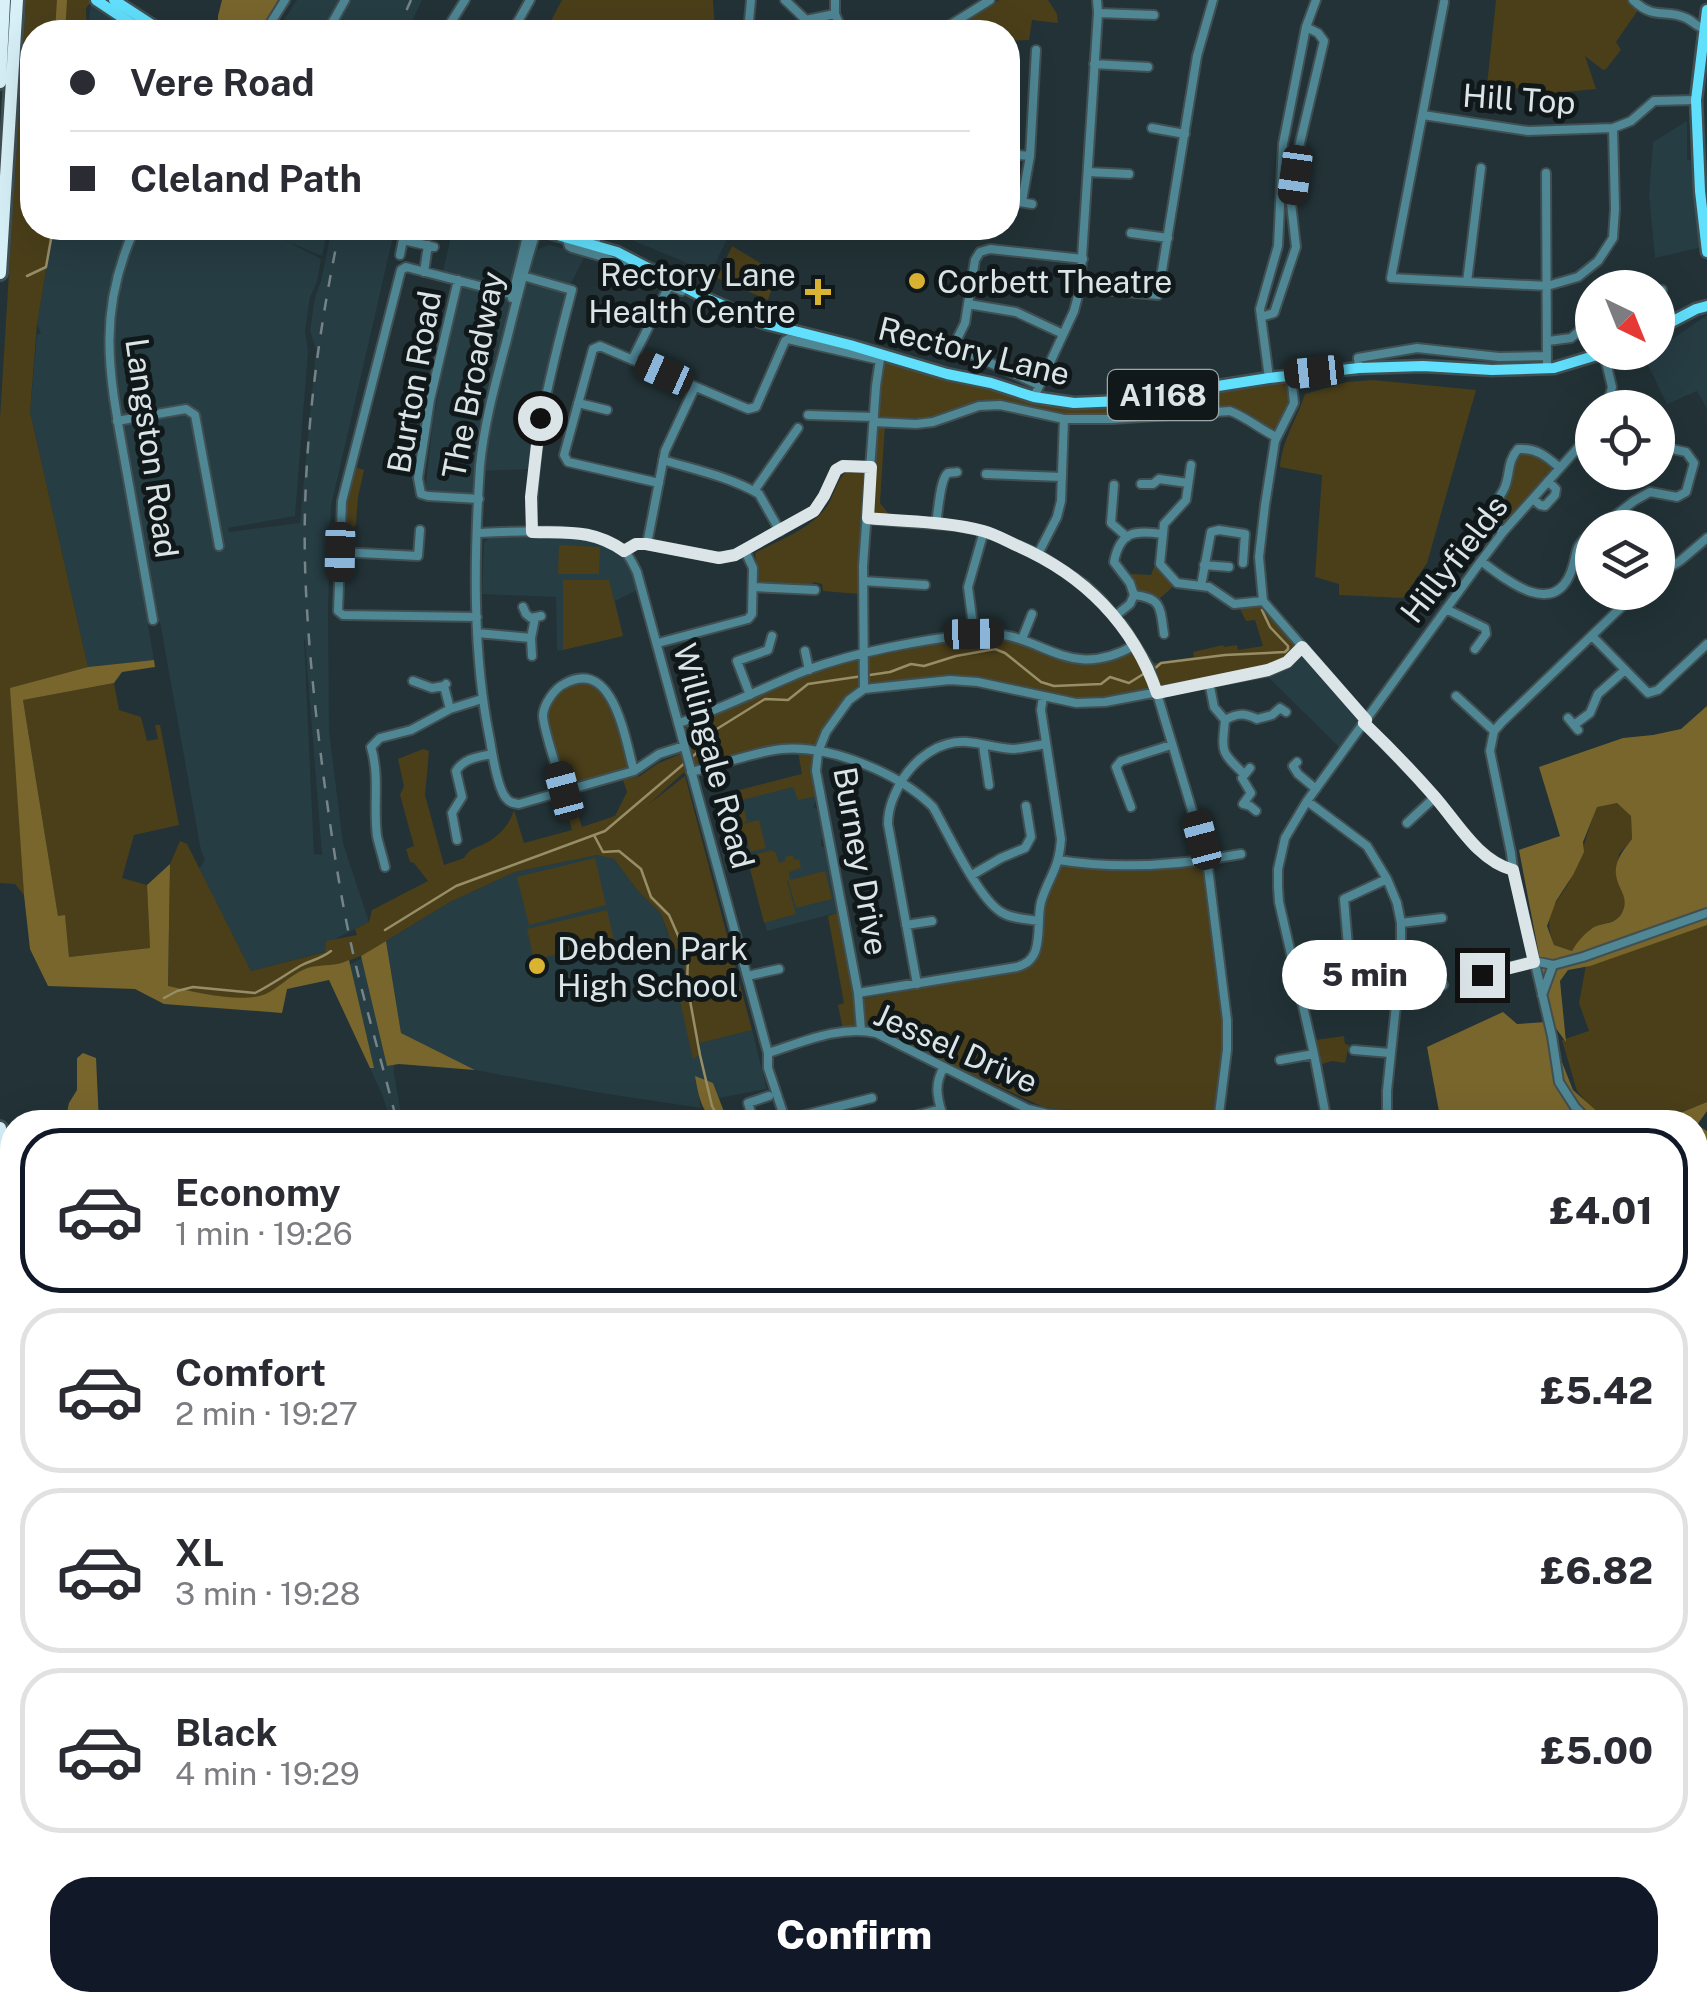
<!DOCTYPE html>
<meta charset="utf-8">
<style>
:root{--surface:#fff;--page:#f7f7f7;--text:#2b2b33;--muted:#7c7c81;--line:#e1e1e2;--accent:#111827}
body{margin:0;font-family:"Public Sans",sans-serif;background:var(--page);color:var(--text);height:100vh;display:flex;flex-direction:column;font-size:38px;white-space:nowrap}
*{box-sizing:border-box;margin:0}
p{font-size:32px;color:var(--muted)}
.icon{flex:none;width:55px;height:55px;fill:none;stroke:currentColor;stroke-width:2;stroke-linecap:round;stroke-linejoin:round}
.map{position:relative;flex:1;overflow:hidden}
.panel{position:absolute;left:0px;top:1110px;width:1708px;height:902px;display:flex;flex-direction:column;background:var(--surface);border-radius:40px 40px 0 0;box-shadow:0 10px 40px #0002}
.panel>*{flex:none}
.top-card{position:absolute;left:20px;top:20px;width:1000px;height:220px;border-radius:40px;box-shadow:0 10px 40px #0002;display:grid;align-content:center;height:220px;padding:0 50px;background:var(--surface)}
.needle{width:65px;rotate:137deg}
.buttons{position:absolute;left:1575px;top:270px;display:grid;gap:20px}
.buttons a{display:grid;place-items:center;width:100px;height:100px;border-radius:50%;background:var(--surface);box-shadow:0 10px 40px #0002;font-size:50px}
.end{position:absolute;width:45px;height:45px;margin:-22px;border:12px solid #dbe5e7;background:#111;box-shadow:0 0 0 5px #111}
.from{border-radius:50%}
.bubble{position:absolute;height:70px;border-radius:35px;background:var(--surface);box-shadow:0 10px 40px #0002;font-size:32px;font-weight:800;line-height:70px;text-align:center}
.car{position:absolute;width:30px;height:60px;margin:-30px -15px;border-radius:12px;box-shadow:0 0 8px 2px #0007;background:linear-gradient(#222 24%,#8ab4d8 0 40%,#222 0 76%,#8ab4d8 0 86%,#222 0)}
.top-card b{display:flex;align-items:center;gap:35px;height:95px;font-size:38px}
.top-card b+b{border-top:2px solid var(--line)}
.top-card i{width:25px;height:25px;background:var(--text)}
ul{padding:18px 0 0;list-style:none}
li{display:flex;align-items:center;gap:30px;height:165px;margin:0 20px 15px;padding:0 30px;border:5px solid var(--line);border-radius:40px}
li div{flex:1}
li b{display:block;font-size:38px}
li em{font-style:normal;font-weight:800}
li.current{border-color:var(--accent)}
li>.icon{width:90px;height:90px;stroke-width:1.5}
.action{display:flex;gap:20px;margin-top:auto;padding:20px 50px}
.action a{flex:1;height:115px;border-radius:40px;background:var(--accent);color:#fff;font-size:40px;font-weight:800;line-height:115px;text-align:center}
.map>svg:first-child{display:block}
.built{fill:#263d43;fill-rule:evenodd}
.green{fill:#4b3f1a}
.forest{fill:#79662d;fill-rule:evenodd}
.lines{fill:none;stroke-linecap:round;stroke-linejoin:round}
.stream{stroke:#988e66;stroke-width:2.5}
.river{stroke:#7b682f;stroke-width:10}
.minor-casing{stroke:#404f52;stroke-width:12}
.major-casing{stroke:#404f52;stroke-width:15}
.highway-casing{stroke:#404f52;stroke-width:18}
.minor{stroke:#4f8795;stroke-width:8}
.major{stroke:#61e0fd;stroke-width:10}
.highway{stroke:#d8f1f8;stroke-width:12}
.rail{stroke:#768487;stroke-width:2.5;stroke-dasharray:12 12;stroke-linecap:butt}
.route{stroke:#dbe5e7;stroke-width:12}
.poi-dot{fill:#dab333;stroke:#11181a;stroke-width:4}
.labels{text-anchor:middle;dominant-baseline:central;stroke-width:10;stroke-linejoin:round;paint-order:stroke}
.shield{fill:#11181a;stroke:#9ea8aa;stroke-width:2.5}
.shield-label{font-size:30px;font-weight:bold;fill:#dbe5e7}
.street-label{font-size:32px;fill:#dbe5e7;stroke:#11181a}
.poi-label{font-size:32px;fill:#dbe5e7;stroke:#11181a;text-anchor:start}
</style>
<div class="map">
<svg width="1707" height="2011" viewBox="0 0 1707 2011">
<rect width="100%" height="100%" fill="#223236"/>
<path class="built" d="M297,0H422L407,32H276Z
M91,4L132,32H87Z
M1687,121V160H1707V246L1655,258L1649,194L1653,142Z
M53,228H135L119,269L104,333L113,332L116,288L141,228H282L278,237L280,239L284,228H328L322,256L282,239L321,259L317,282L310,297L305,331L308,351L295,516L228,528L229,532L300,523L316,349L310,331L315,297L321,281L332,228H395L331,506L328,609L329,731L343,843L369,922L331,941V950L251,971L199,869L205,860L201,851L160,622L148,625L154,660L88,667L30,412L37,334H41L37,324ZM304,639L305,640L322,855L314,854Z
M453,228H503L517,232L521,243L538,249L549,245L586,254L566,293L531,469L479,471L478,497L425,493L433,421L460,276L443,271Z
M603,228H732L711,273Z
M1707,315V409L1697,391L1667,404L1642,353L1658,352V345L1674,338Z
M492,536L590,537L608,543L626,560L638,585L637,590L615,601L623,636L557,651L556,597L482,594L484,542Z
M1302,647L1361,722L1343,751L1263,672Z
M812,771L817,799L813,807L819,810L824,838L821,840V846L826,848L840,912L767,931L749,864L726,871L720,848L741,841L728,793Z
M597,855L614,859L638,891L661,914L667,932L681,948L687,984L677,988L700,1055V1043L752,1030L767,1089L719,1098L713,1083L696,1077L701,1108L601,1093L475,1070L401,1033L386,941L450,902L515,872Z
M381,949L395,1028L394,1074L400,1108L406,1122H391L383,1097L370,1068L338,970Z"/>
<path class="green" d="M26,0H87L91,2L86,8L87,32H32V228H53L37,324L30,412L88,667L11,688L24,895L15,884L0,883V418Z
M562,0H713L715,32H545Z
M999,0H1048L1057,14L1058,23L1032,20L1029,40L1008,41V32H990L974,23L966,26L959,32H946Z
M1496,0H1627L1638,10L1616,42L1621,50L1606,69L1603,70L1585,56L1596,89L1555,93L1487,85Z
M732,246L777,273L768,300L717,278Z
M891,359L1074,406L1290,377L1292,402L1274,436L1230,411L1064,419L1026,410L979,406L933,422H877L884,361Z
M1373,380L1476,390L1427,563L1403,598L1339,595V584L1315,577L1322,475L1280,467C1282,440 1297,419 1305,394L1347,382Z
M876,424L885,425L880,503L891,517L871,516Z
M1531,448L1556,465L1499,528L1491,522L1490,507L1504,490L1512,455Z
M351,466L364,470L358,497L356,524L354,527L341,526Z
M849,470L865,471L867,473L859,594L823,591L822,584L814,582L809,587L763,585L759,582L755,553C777,541 808,530 824,510C835,498 835,478 849,470Z
M559,545L600,547L599,574H558Z
M1159,566L1176,584L1159,599L1150,593L1137,591L1128,576L1132,574L1151,575L1154,567Z
M563,580H609L623,636L563,650Z
M1262,606L1297,648L1285,661L1268,668L1159,687L1105,700L1076,701L949,678L859,686L846,698L815,749L799,746L683,773L648,805L685,776L752,1030L700,1043L695,1029L700,1055L693,1059L677,988L687,984L681,949H674L661,914L638,891L614,859L597,855L515,872L450,902L363,955L288,985L282,1013L168,992L170,864L180,841L187,844L251,971L325,952L326,941L357,935L355,929L369,922L372,910L428,881L414,863L410,862L406,849L414,846L400,795L404,786L398,759L423,749L429,751L425,795L444,865L464,858C471,847 475,849 486,843C500,835 509,825 514,810L524,843L572,830L565,802L573,799L582,827L615,816L627,792L623,780L640,776L657,764L692,749L685,723L826,666L975,636L1015,639L1064,660L1090,663L1112,659L1133,650L1144,665L1194,657L1193,652L1223,645L1224,647L1237,645L1238,650L1263,646L1255,620L1246,621L1240,609Z
M574,679L605,688L634,771L564,791L543,716L548,700Z
M114,683L119,710L141,717L147,741L158,739L155,725H160L179,825L134,835L122,878L147,885L150,948L69,957L65,916H58L23,700Z
M798,752L814,754L812,771L817,796L798,800L793,787L742,800L747,821L742,824L759,820L766,848L750,852L746,835L741,838L728,793L802,774Z
M1617,803L1631,816L1632,839L1619,854L1616,875L1625,894V908L1617,920L1594,927L1572,951L1554,945C1540,908 1560,904 1573,874C1583,853 1588,828 1597,806Z
M771,850L776,853L779,863L785,861V857L793,855L794,860L799,859L801,868L789,872L790,880L825,871L832,899L796,908L788,880L787,881L796,914L764,923L747,857Z
M595,858L606,905L529,925L517,877Z
M1202,864L1224,1041L1214,1122H1176L1043,1107L866,1025L862,999L1022,970C1045,958 1039,933 1043,911C1047,896 1056,880 1062,865L1098,869Z
M607,910L614,940L534,960L527,929Z
M840,912L856,994L858,1028L843,1029L838,1005L844,1003L828,916Z
M1707,922V1102L1657,1122H1604L1577,1091L1562,1040L1589,1031L1579,1003L1586,965Z
M1344,1036L1345,1044L1349,1045L1345,1063L1332,1061L1322,1064L1315,1040Z
M1707,1372V1442L1695,1427V1420L1700,1416L1695,1401V1380Z
M1695,1559L1699,1591L1707,1608V1706H1695Z
M1707,1753V2011H1417L1416,2000H1695V1755Z"/>
<path class="forest" d="M222,0H278L260,32H218V16Z
M154,660L155,667L122,672L114,683L23,700L58,916L65,915L69,957L150,948L147,885L170,864L168,986C194,992 238,1003 263,995C278,990 292,972 311,967C325,964 334,967 349,960L374,1068H370L329,980L287,989L282,1013L164,1004L135,989L48,986L30,949L24,895L10,688L88,667Z
M1707,706V925L1590,966L1568,970L1560,981L1566,1042L1552,1023L1519,850L1560,836L1539,767L1623,738L1653,735L1681,729ZM1617,803L1631,816L1632,839C1624,849 1614,861 1616,875C1618,890 1630,897 1622,913C1615,925 1605,922 1594,927C1585,933 1577,942 1572,951L1554,945L1547,926L1556,901L1573,875L1584,852L1583,842L1597,807Z
M386,941L401,1033L475,1070L399,1064L387,1066L361,956Z
M1503,1012L1517,1024L1546,1022L1573,1090L1609,1122H1441L1427,1047Z
M83,1053L96,1058L99,1122H65L69,1103L77,1090V1058Z
M695,1076L713,1083L728,1122C702,1123 699,1097 695,1076Z
M1707,1102V1111L1697,1125L1707,1131V1160L1699,1225L1707,1230V1261L1695,1259V1122H1658Z
M1695,1435L1707,1449V1608C1687,1567 1695,1483 1695,1435Z
M1414,2000H1656L1669,2011H1416Z"/>
<g class="lines">
<path class="stream" d="M27,276L46,267L53,228
M1153,670L1161,663L1225,655L1285,652L1288,649V646L1270,627L1262,610
M595,837L603,852L619,851L641,869L651,897L669,915L688,958L687,984L700,1055L712,1106L721,1122
M385,930L456,886L605,831L699,751L712,732L765,699L788,700L808,684L890,672L911,664L924,666L956,656L995,649L1005,653L1041,682L1054,686L1101,684L1110,677L1129,683L1145,673
M164,998L177,991L193,987L255,993C271,985 285,975 300,966C311,960 319,960 331,951
M1695,1355L1707,1347
M1600,2011L1603,2003L1601,2000"/>
<path class="river" d="M60,32L62,0
M6,74L32,65"/>
<defs>
<path id="minor" d="M785,0L806,20L835,14
M835,0V14L843,32
M1633,0C1655,21 1665,8 1686,18C1695,22 1697,28 1707,29
M1444,2L1391,278L1547,286L1578,277L1598,261L1613,238L1615,209L1613,128L1631,121L1654,101L1696,100
M1098,13L1154,15
M265,32L285,0
M327,32L345,0
M445,32L465,0
M512,32L530,0
M748,32L751,0
M939,32L990,0
M1094,64L1148,67
M1423,115L1528,131L1613,128
M1152,128L1185,134
M1008,154L1030,156
M1088,172L1129,174
M1546,173L1547,369
M1008,200L1032,204
M1022,201L1030,156L1036,50
M135,228C95,315 110,378 126,468C135,519 144,569 153,620
M406,228L403,240L434,247
M537,229C525,265 516,302 507,339C496,381 484,423 480,466C474,555 472,653 490,740C492,753 498,789 506,798C510,803 513,803 519,804L634,771L659,754L684,746
M1131,233L1168,238
M566,237L569,246L572,248L603,257L682,291
M586,243L593,228
M595,245L598,228
M400,255L403,240
M424,272L428,245
M523,276L572,290C551,370 530,449 532,532
M458,280L430,400L418,478L421,494L428,496L479,499
M1467,282L1481,168
M1080,288L1158,295L1197,56L1213,0
M1658,291L1662,290
M512,298L529,228
M968,304L1016,312L1063,334
M1261,317L1274,313L1296,247L1291,203L1299,147L1324,41L1318,33L1306,27
M1548,341L1571,338L1592,320
M1604,354L1612,387L1607,408
M632,360L669,286
M1359,368L1358,358L1417,348L1499,357L1547,356
M1291,375L1294,403L1275,441L1265,505L1259,557L1263,601L1366,720
M1269,378L1260,309L1278,246L1283,144L1306,27L1316,0
M1039,385L966,352L958,346V337L965,323L975,260L980,252L990,249L1083,259
M1034,397L1074,311L1080,288L1098,13L1097,0
M578,403L607,410
M808,415L874,417
M117,421L186,409L195,415L219,546
M874,422L916,424L933,422L979,406L1000,405L1064,419H1112L1230,411C1246,417 1260,429 1276,437
M663,460C696,470 730,477 759,494L780,531
M1191,465L1186,500L1164,524L1160,564L1177,583L1209,587L1234,604L1263,601
M986,474L1062,477
M659,483L568,462L564,455L593,349L600,346L748,409L756,407L785,341L788,339L880,360
M1141,484H1153L1159,479L1188,483
M1114,485L1111,523L1127,537
M754,491L798,428
M1533,499L1540,505L1545,506L1555,495L1556,489L1548,481
M867,519L958,526L984,531L1038,554L1084,584L1100,599L1124,627L1149,667L1207,860L1227,1020V1050L1218,1122
M936,524C938,514 940,478 948,473C951,472 954,473 957,472
M1599,528L1634,501L1650,492L1677,497L1686,492L1694,463L1686,452L1658,446
M1503,532L1491,522L1488,514C1492,505 1498,500 1503,491C1511,477 1506,462 1518,449C1537,448 1546,456 1560,468
M478,533C516,532 597,524 625,552C630,557 634,566 637,572L768,1053V1068L786,1122
M647,544L665,451L695,387
M624,551L635,544H647L719,558L735,555L814,511L824,496L836,471L843,466L871,467
M340,552L418,556L420,530
M1038,554L1057,517L1061,501L1064,419
M1658,554L1667,570
M1481,561C1505,579 1553,619 1571,572C1579,550 1572,549 1592,532
M1204,565L1229,567
M1658,575L1680,561L1707,538
M863,581L925,585
M1201,586L1211,532L1219,530L1245,534L1243,563
M753,587L815,590
M1134,595C1163,598 1160,609 1164,634
M523,607L526,614L531,618L541,616
M1446,609L1485,628L1486,634L1475,649
M1115,616L1130,604L1134,595L1130,583L1114,562C1120,531 1135,530 1162,534
M477,617L343,615L338,611L342,501L401,270L406,267L518,296
M477,633L531,638L535,618
M974,633L968,587L984,531
M1592,636L1648,693L1658,690L1707,644
M531,638L532,656
M1022,639L1032,614
M658,643L748,619L752,614L753,568L745,551
M805,651L809,670
M413,681L432,688L444,686
M1209,682L1214,707L1225,720C1222,752 1220,751 1243,773
M446,684L444,686L450,709
M864,689L863,566L876,386L880,359
M750,695L737,661L768,650L772,636
M1456,696L1494,731
M1568,718L1578,730
M1257,719L1272,715L1280,708L1286,712
M1225,720C1238,713 1244,713 1257,719
M679,723C723,709 764,687 807,670C856,652 920,640 973,634C1041,626 1063,686 1135,645
M1364,723C1388,747 1412,771 1434,796C1457,822 1478,860 1513,870
M1574,725L1590,713L1598,694L1625,670
M983,745L989,785
M1297,762L1293,766L1298,774L1316,789
M1250,768L1242,778L1251,793L1243,804L1250,806L1256,811
M691,772C717,766 757,751 782,749C831,745 899,773 933,807C948,833 978,898 1001,912C1012,919 1027,919 1039,921
M564,791C559,775 543,729 543,715C544,704 554,689 564,684C614,656 625,740 634,771
M1307,801L1367,846L1387,879L1397,903L1401,923V957L1387,1091V1112L1390,1122
M1131,807L1116,767L1121,761L1171,745
M1407,823L1435,797
M457,840L452,813L462,797L456,771C464,758 478,757 492,754
M1059,860C1119,870 1182,865 1241,854
M385,867C383,857 379,846 377,836C373,805 380,777 371,747L380,738L411,730L450,709L482,699
M972,875L1001,858L1025,848L1031,837L1026,806
M1401,923L1442,918
M906,925L932,921
M1534,961L1553,965L1583,957L1707,913
M1295,970L1349,958L1344,899L1387,879
M1481,975L1534,961
M747,976L779,969
M917,984L888,824C888,807 894,795 902,780C916,758 940,740 967,742C983,743 998,749 1014,749C1024,748 1035,746 1046,744
M1398,991H1419L1443,985
M858,993L1017,967C1026,964 1031,961 1035,952C1041,936 1037,918 1041,902C1049,876 1059,870 1061,839L1041,710L1043,697
M1542,995L1553,965
M861,1030L858,993L816,771L818,752L826,732L849,700L864,689L950,680L978,682L1076,703L1105,702L1269,671L1287,663L1302,647
M1354,1050L1390,1053
M768,1053C803,1042 840,1025 876,1033L1028,1109L1048,1114L1127,1122
M1280,1060L1314,1054
M944,1067C932,1087 939,1101 944,1122
M785,1120L872,1098
M754,1122L748,1103L769,1096
M891,1122L941,1109
M1327,1122L1314,1054L1279,902L1278,887V869L1285,838L1307,801L1481,561L1503,532L1592,432
M1590,1122L1575,1107L1559,1082L1552,1036L1513,870L1511,853L1490,751L1494,731L1502,722L1637,592
M1695,1224L1707,1235
M1695,1295L1707,1287
M783,2000L787,2011
M1413,2000L1415,2011"/>
<path id="major" d="M96,0L144,32
M114,0L163,32
M1707,10L1696,100L1700,191L1707,252
M533,228L617,252L706,298L763,323L850,345L947,374L991,383L1034,397L1074,403L1122,401L1269,378L1359,368L1423,366L1492,370L1554,368L1607,352
M1658,329L1696,309L1707,306"/>
<path id="highway" d="M0,82L4,0
M0,273L17,0
M0,1128L12,1225
M0,1225L12,1304
M137,2000L139,2011
M149,2000L151,2011"/>
</defs>
<use href="#minor" class="minor-casing"/>
<use href="#major" class="major-casing"/>
<use href="#highway" class="highway-casing"/>
<use href="#minor" class="minor"/>
<use href="#major" class="major"/>
<use href="#highway" class="highway"/>
<path class="rail" d="M397,32L411,0
M340,228C315,346 300,470 306,591C309,654 316,718 324,780C332,838 340,896 353,953C366,1010 383,1066 397,1122
M721,2000L725,2011"/>
</g>
<g class="lines">
<path class="route" d="M540,418L531,497L532,532C568,533 593,529 624,551L636,544H646L719,558L735,555L814,511L824,496L836,470L843,466L871,467L868,518C905,522 946,521 983,531C995,534 1007,541 1018,546C1084,575 1133,624 1157,693L1268,670L1287,662L1302,647L1366,720L1364,723C1388,746 1412,771 1434,796C1457,822 1478,861 1513,870L1534,962L1482,975"/>
</g>
<g class="poi-dot">
<circle cx="917" cy="281" r="10"/>
<path d="M813 277h10v10h10v10h-10v10h-10v-10h-10v-10h10z"/>
<circle cx="537" cy="966" r="10"/>
</g>
<g class="labels">
<rect class="shield" x="1108" y="370" width="110" height="50" rx="8"/>
<g class="shield-label">
<text x="1163" y="395">A1168</text>
</g>
<g class="street-label">
<text transform="translate(1519 99) rotate(4)">Hill Top</text>
<text transform="translate(974 351) rotate(14)">Rectory Lane</text>
<text transform="translate(473 375) rotate(-79)">The Broadway</text>
<text transform="translate(414 382) rotate(-80)">Burton Road</text>
<text transform="translate(152 448) rotate(82)">Langston Road</text>
<text transform="translate(1454 559) rotate(-52)">Hillyfields</text>
<text transform="translate(714 756) rotate(75)">Willingale Road</text>
<text transform="translate(861 861) rotate(80)">Burney Drive</text>
<text transform="translate(956 1048) rotate(24)">Jessel Drive</text>
</g>
<g class="poi-label">
<text x="796" y="274" text-anchor="end">Rectory Lane<tspan x="796" dy="37">Health Centre</tspan></text>
<text x="937" y="281">Corbett Theatre</text>
<text x="557" y="948">Debden Park<tspan x="557" dy="37">High School</tspan></text>
</g>
</g>
</svg>
<div class="buttons">
<a><svg class="needle" viewBox="-14 -14 28 28"><path d="M0-13l5 13h-10z" fill="#e53935"/><path d="M0 13l5-13h-10z" fill="#7c7c81"/></svg></a>
<a><svg class="icon" aria-label="locate" viewBox="0 0 24 24"><circle cx="12" cy="12" r="6"/><path d="M12 2v4M12 18v4M2 12h4M18 12h4"/></svg></a>
<a><svg class="icon" aria-label="layers" viewBox="0 0 24 24"><path d="M12 4l9 5-9 5-9-5zM3 14l9 5 9-5"/></svg></a>
</div>
<i class="end from" style="left:540px;top:418px"></i>
<i class="end" style="left:1482px;top:975px"></i>
<div class="bubble" style="left:1282px;top:940px;width:165px">5 min</div>
<i class="car" style="left:1295px;top:175px;rotate:188deg"></i>
<i class="car" style="left:1314px;top:372px;rotate:264deg"></i>
<i class="car" style="left:664px;top:373px;rotate:294deg"></i>
<i class="car" style="left:340px;top:552px;rotate:181deg"></i>
<i class="car" style="left:974px;top:634px;rotate:89deg"></i>
<i class="car" style="left:564px;top:791px;rotate:345deg"></i>
<i class="car" style="left:1202px;top:840px;rotate:345deg"></i>
<div class="top-card">
<b><i class="from"></i>Vere Road</b>
<b><i></i>Cleland Path</b>
</div>
<section class="panel">
<ul>
<li class="current"><svg class="icon" aria-label="car" viewBox="0 0 24 24"><path d="M5 17H2v-5l4-1 3-4h7l3 4 3 1v5h-3M9 17h6M6 11h13"/><circle cx="7" cy="17" r="2"/><circle cx="17" cy="17" r="2"/></svg><div><b>Economy</b><p>1 min · 19:26</p></div><em>£4.01</em></li>
<li><svg class="icon" aria-label="car" viewBox="0 0 24 24"><path d="M5 17H2v-5l4-1 3-4h7l3 4 3 1v5h-3M9 17h6M6 11h13"/><circle cx="7" cy="17" r="2"/><circle cx="17" cy="17" r="2"/></svg><div><b>Comfort</b><p>2 min · 19:27</p></div><em>£5.42</em></li>
<li><svg class="icon" aria-label="car" viewBox="0 0 24 24"><path d="M5 17H2v-5l4-1 3-4h7l3 4 3 1v5h-3M9 17h6M6 11h13"/><circle cx="7" cy="17" r="2"/><circle cx="17" cy="17" r="2"/></svg><div><b>XL</b><p>3 min · 19:28</p></div><em>£6.82</em></li>
<li><svg class="icon" aria-label="car" viewBox="0 0 24 24"><path d="M5 17H2v-5l4-1 3-4h7l3 4 3 1v5h-3M9 17h6M6 11h13"/><circle cx="7" cy="17" r="2"/><circle cx="17" cy="17" r="2"/></svg><div><b>Black</b><p>4 min · 19:29</p></div><em>£5.00</em></li>
</ul>
<div class="action"><a>Confirm</a></div>
</section>
</div>
